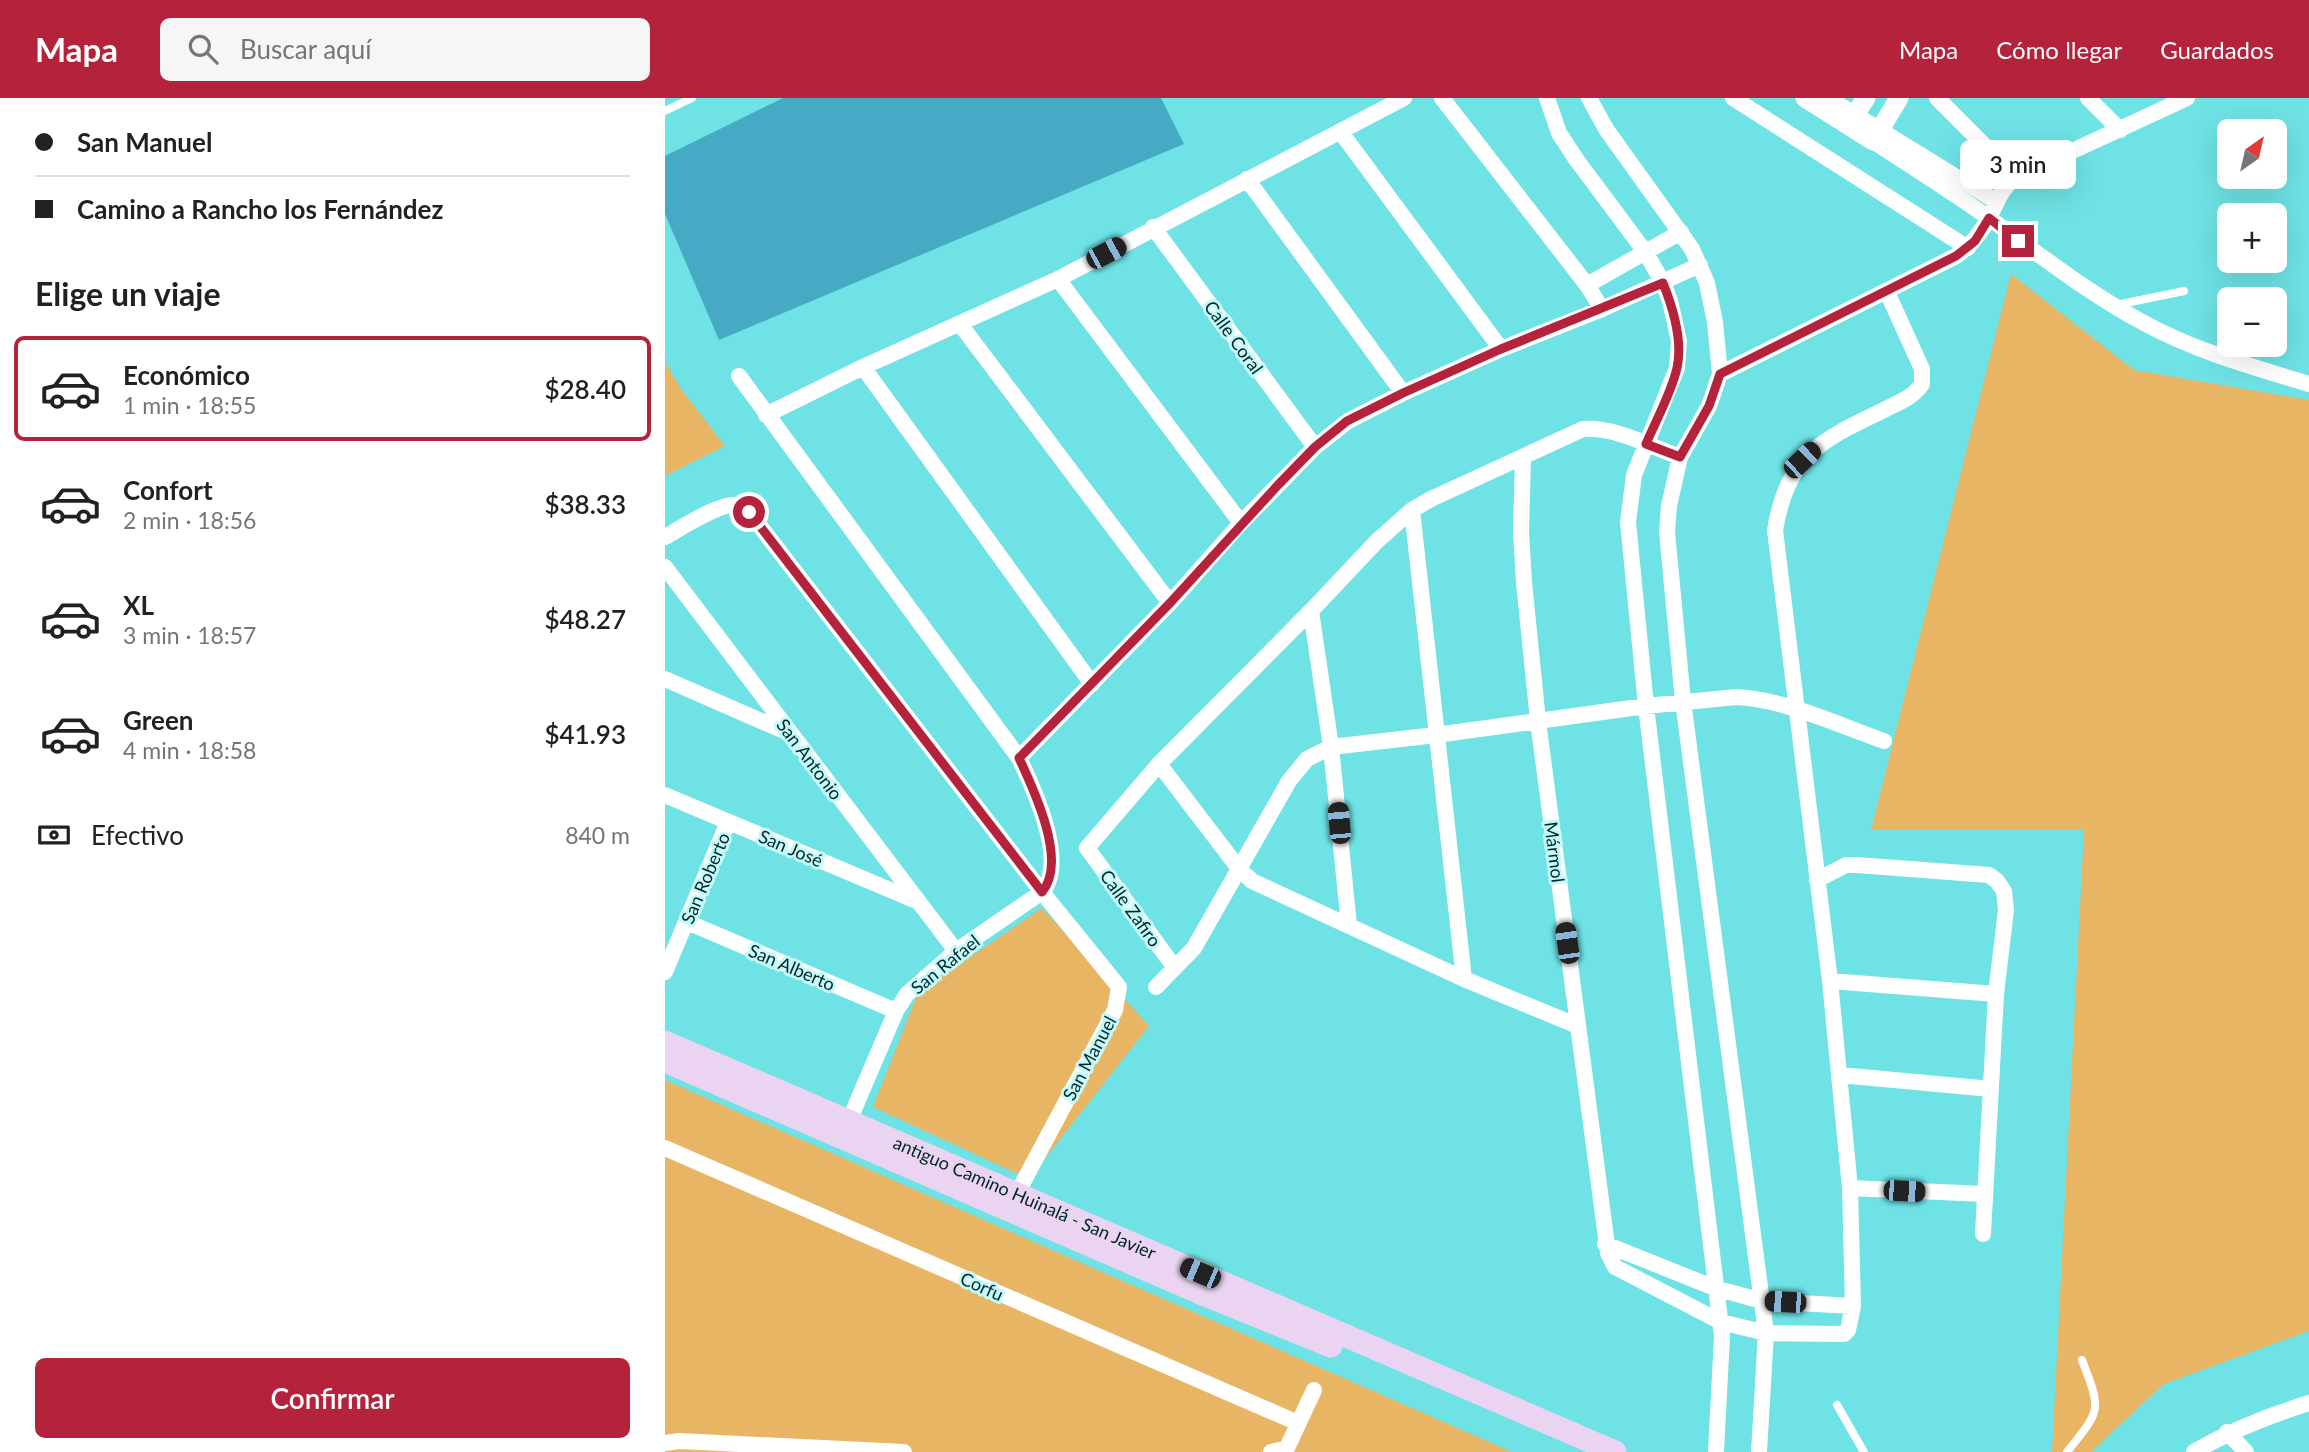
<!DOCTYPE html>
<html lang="es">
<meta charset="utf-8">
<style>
:root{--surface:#fff;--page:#f6f6f6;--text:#202124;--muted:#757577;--line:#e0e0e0;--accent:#b4223c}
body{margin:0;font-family:Lato,sans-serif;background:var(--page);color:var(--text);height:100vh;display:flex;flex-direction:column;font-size:26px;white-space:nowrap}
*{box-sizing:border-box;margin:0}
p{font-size:23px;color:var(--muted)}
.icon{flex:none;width:38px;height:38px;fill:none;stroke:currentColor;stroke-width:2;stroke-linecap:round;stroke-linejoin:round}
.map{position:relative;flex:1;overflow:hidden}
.details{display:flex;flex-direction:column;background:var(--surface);width:665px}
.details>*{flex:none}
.guide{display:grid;align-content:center;height:154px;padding:0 35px;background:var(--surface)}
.needle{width:46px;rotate:34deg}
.buttons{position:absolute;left:1552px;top:21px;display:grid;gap:14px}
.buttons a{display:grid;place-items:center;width:70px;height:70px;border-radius:10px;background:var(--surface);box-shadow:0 7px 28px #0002;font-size:35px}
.end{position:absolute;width:32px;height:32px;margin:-16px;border:9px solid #b4223c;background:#fff;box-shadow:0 0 0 4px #fff}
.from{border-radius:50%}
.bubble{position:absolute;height:49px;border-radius:10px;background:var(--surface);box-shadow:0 7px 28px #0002;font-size:23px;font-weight:600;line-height:49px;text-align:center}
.car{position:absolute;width:21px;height:42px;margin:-21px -10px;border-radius:9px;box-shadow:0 0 5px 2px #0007;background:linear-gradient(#222 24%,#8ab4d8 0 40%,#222 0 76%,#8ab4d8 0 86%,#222 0)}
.guide b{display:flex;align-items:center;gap:24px;height:66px;font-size:26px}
.guide b+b{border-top:2px solid var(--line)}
.guide i{width:18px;height:18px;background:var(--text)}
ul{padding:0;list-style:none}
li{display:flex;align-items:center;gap:21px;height:105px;margin:0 14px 10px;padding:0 21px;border:4px solid transparent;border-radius:10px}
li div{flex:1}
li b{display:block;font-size:26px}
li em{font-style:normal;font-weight:600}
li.current{border-color:var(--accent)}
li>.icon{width:63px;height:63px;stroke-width:1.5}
h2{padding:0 35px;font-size:32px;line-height:84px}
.pay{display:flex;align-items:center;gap:18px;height:77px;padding:0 35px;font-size:26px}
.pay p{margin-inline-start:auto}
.button{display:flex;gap:14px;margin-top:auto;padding:14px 35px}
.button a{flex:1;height:80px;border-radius:10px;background:var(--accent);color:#fff;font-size:28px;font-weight:600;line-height:80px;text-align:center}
header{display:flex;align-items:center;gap:42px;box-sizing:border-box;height:98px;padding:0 35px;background:var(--accent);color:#fff}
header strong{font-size:33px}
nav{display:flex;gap:38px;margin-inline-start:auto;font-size:24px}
.search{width:490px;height:63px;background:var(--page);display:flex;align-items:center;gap:18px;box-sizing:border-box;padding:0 24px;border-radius:10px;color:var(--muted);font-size:26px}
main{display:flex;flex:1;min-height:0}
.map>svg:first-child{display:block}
.green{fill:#e7b564}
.building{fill:#46aac4}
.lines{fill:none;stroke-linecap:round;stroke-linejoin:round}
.service{stroke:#fff;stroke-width:8}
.minor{stroke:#fff;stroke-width:16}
.tertiary{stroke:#fff;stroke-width:19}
.secondary{stroke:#ead4f1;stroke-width:23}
.route{stroke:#b4223c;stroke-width:9}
.labels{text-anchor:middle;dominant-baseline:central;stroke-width:6;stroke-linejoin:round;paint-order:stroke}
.street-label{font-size:18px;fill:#002728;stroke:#c5f9fa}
</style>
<header>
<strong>Mapa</strong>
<div class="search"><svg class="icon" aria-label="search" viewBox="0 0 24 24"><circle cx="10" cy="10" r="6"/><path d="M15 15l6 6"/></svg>Buscar aquí</div>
<nav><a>Mapa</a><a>Cómo llegar</a><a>Guardados</a></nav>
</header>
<main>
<section class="details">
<div class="guide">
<b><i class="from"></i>San Manuel</b>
<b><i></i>Camino a Rancho los Fernández</b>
</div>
<h2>Elige un viaje</h2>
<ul>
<li class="current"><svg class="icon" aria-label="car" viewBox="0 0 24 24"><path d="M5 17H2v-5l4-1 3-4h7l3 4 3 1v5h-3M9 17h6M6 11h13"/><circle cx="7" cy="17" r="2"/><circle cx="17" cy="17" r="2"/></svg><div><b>Económico</b><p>1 min · 18:55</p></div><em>$28.40</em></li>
<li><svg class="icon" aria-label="car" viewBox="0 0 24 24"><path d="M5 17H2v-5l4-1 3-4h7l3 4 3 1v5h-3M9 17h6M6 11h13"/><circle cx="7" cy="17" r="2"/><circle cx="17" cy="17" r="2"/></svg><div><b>Confort</b><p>2 min · 18:56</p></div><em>$38.33</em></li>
<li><svg class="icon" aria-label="car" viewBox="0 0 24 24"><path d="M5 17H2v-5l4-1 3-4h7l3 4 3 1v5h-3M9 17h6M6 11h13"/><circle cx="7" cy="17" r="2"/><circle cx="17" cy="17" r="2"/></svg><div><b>XL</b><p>3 min · 18:57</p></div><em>$48.27</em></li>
<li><svg class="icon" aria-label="car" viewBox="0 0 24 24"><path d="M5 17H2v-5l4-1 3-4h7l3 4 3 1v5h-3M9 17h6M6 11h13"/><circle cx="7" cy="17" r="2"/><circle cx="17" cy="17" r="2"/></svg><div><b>Green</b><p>4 min · 18:58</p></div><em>$41.93</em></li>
</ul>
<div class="pay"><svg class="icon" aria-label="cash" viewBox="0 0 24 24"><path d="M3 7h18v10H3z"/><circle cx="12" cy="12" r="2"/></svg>Efectivo<p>840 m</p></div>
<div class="button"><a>Confirmar</a></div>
</section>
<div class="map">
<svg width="1644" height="1354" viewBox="0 0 1644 1354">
<rect width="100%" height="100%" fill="#6ee2e5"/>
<path class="green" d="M1346,176L1469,272L1644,302V1233L1499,1286L1426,1354H1387L1419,732H1206Z
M0,264L16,291L60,348L0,378Z
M377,810L484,928L364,1081L208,1009L253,895Z
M0,982L847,1354H0Z"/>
<path class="building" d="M118,0H496L519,46L54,242L0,116V58Z"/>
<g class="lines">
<path class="service" d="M0,13L27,0
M1451,207L1519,193
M1172,1307L1199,1354
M1402,1354C1436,1311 1437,1314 1417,1262"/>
<path class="minor" d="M777,0L922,187L937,211
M882,0L894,35L911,61L981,155L998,185L1005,203L1014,243L1012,270L969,377L963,424L981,608L1057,1238L1051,1354
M924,0L941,31L1027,151L1042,185L1050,224L1055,276L1044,308L1015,359L1004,408L1002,434L1018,603L1101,1235L1094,1354
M1068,0L1303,150
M1163,0L1332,104
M1272,0L1351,79
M1423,0L1455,32
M675,33L836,251
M1208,43C1246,68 1286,93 1324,120C1375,157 1423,195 1479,225C1530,253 1588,269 1644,286
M582,81L738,295
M488,129L650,349
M393,181L576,425
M922,187L1016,134
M295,226L505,505
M198,269L427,586
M1055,276L1291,158C1306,148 1315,136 1324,120C1332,105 1336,90 1351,79L1522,0
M74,278L354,660C369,691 403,764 377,794L291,853L242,896L231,913L181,1030
M101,317L198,269L393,181L739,0
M858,360L856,434L859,484L873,623L943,1155L950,1169L1056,1224L1101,1235L1179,1236L1183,1232L1188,1208L1185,1090L1165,883L1110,432C1123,358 1154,343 1217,313C1232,305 1248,300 1257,286V271L1222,194
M747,412L799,881
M0,439C16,430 57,403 74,407C78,408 81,412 84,414L377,794L454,889L450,912L348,1103
M0,469L291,853
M646,513L666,649L684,827
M0,581L126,636
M354,660L505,505L576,425L650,349L683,323L738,295L836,251L937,211L1035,167
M494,666L575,772L587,783L799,881L913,928
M0,697L249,802
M1152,782L1181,767H1192L1324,777L1332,783L1339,793L1341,812L1331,896L1318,1136
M22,824L231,913
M510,870L422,750L494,666L646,513L712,443L747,412L766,401L918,331C951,329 985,348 1015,359
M0,874L63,724
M1165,883L1331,896
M491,889L529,850L624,683L642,661L666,649L771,637L981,608L1071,599C1119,601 1173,627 1219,643
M1175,977L1326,991
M0,1050L633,1325
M1185,1090L1319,1096
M940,1146L1050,1190L1097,1203L1188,1208
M1562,1334L1581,1354
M0,1345L14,1343L239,1354
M606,1354L622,1350L649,1292
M1529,1354C1566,1332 1603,1318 1644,1305"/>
<path class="tertiary" d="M1140,0L1208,43L1234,0
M1183,27L1201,0"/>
<g class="secondary">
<path id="s1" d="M0,944L950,1354"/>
<path d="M0,963L533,1194L666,1248"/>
</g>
</g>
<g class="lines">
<path class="route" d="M84,414L377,794C403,764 369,692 354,660L505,505L613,387L650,349L682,323L738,295L836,251L998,185C1008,210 1018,243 1012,270C1006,296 991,322 981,346L1015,359L1044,308L1055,276L1291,158L1310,143L1324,120L1353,143"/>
</g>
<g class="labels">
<g class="street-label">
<text transform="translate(569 239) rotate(54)">Calle Coral</text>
<text transform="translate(145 661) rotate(53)">San Antonio</text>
<text transform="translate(126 750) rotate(23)">San José</text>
<text transform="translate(890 754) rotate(83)">Mármol</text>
<text transform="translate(40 780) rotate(-67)">San Roberto</text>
<text transform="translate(466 810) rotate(54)">Calle Zafiro</text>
<text transform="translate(280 866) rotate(-39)">San Rafael</text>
<text transform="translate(127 869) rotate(23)">San Alberto</text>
<text transform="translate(424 960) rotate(-62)">San Manuel</text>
<text stroke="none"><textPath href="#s1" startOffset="392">antiguo Camino Huinalá - San Javier</textPath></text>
<text transform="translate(317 1188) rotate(24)">Corfu</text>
</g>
</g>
</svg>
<div class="buttons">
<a><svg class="needle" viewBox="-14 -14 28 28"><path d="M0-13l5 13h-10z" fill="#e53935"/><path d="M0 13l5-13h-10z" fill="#757577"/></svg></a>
<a>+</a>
<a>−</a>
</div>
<i class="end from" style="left:84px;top:414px"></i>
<i class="end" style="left:1353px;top:143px"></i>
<div class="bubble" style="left:1295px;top:42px;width:116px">3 min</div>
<i class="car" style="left:441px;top:155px;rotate:62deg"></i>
<i class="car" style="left:1137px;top:362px;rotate:46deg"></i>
<i class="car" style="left:674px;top:725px;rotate:355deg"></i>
<i class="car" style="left:902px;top:845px;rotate:352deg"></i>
<i class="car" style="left:1239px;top:1093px;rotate:93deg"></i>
<i class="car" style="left:535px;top:1175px;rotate:293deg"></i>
<i class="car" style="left:1120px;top:1204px;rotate:273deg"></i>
</div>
</main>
